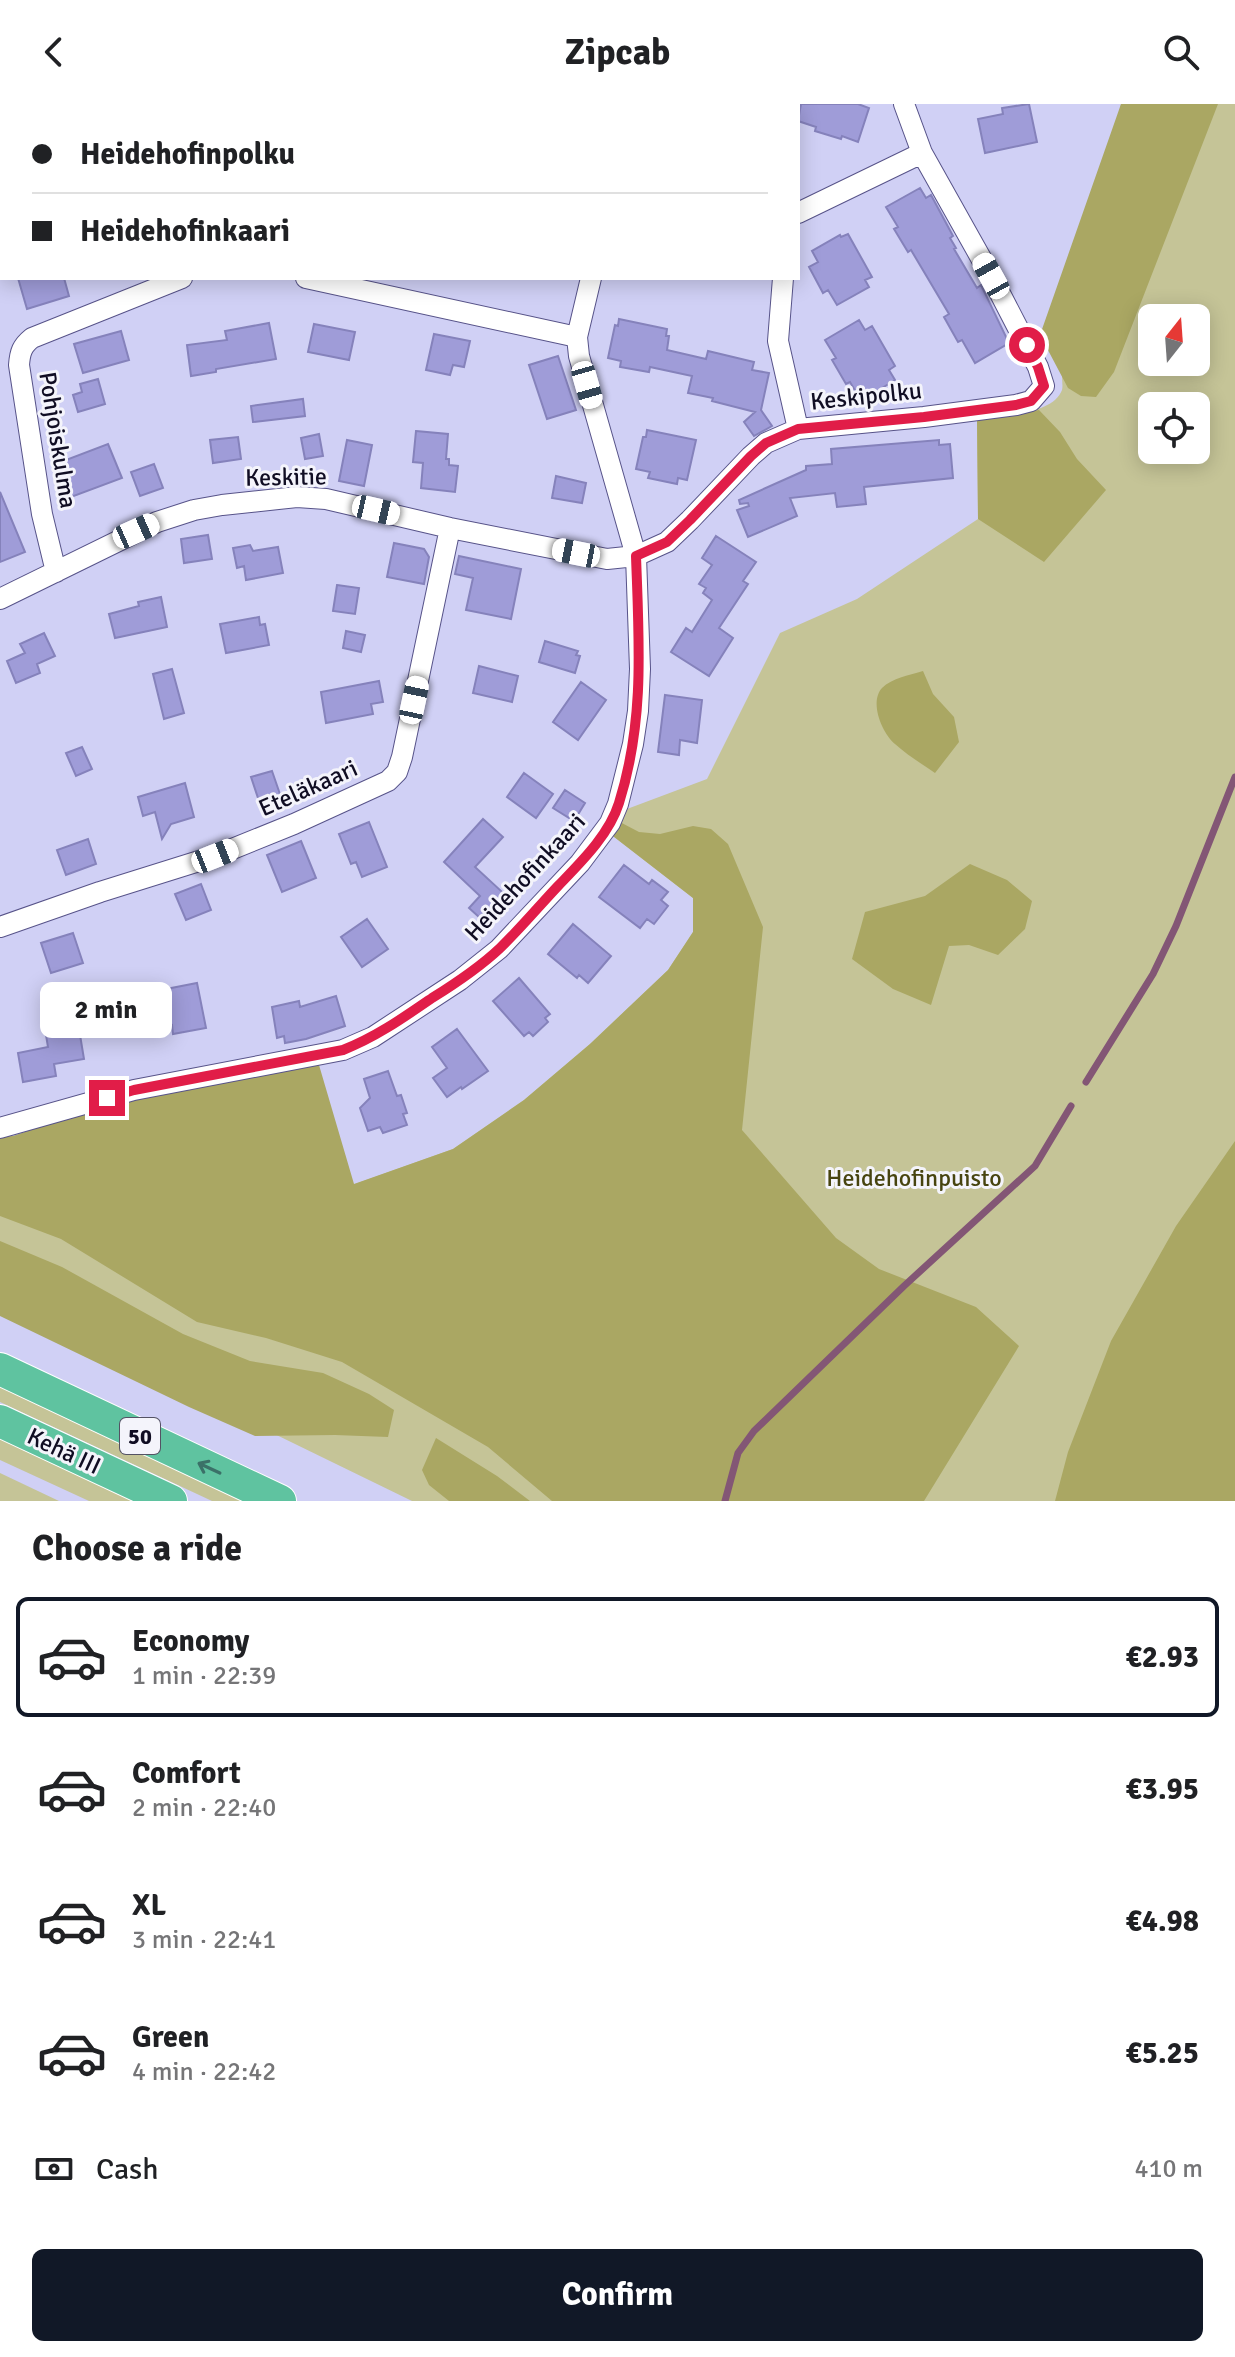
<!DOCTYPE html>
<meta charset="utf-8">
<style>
:root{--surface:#fff;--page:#f6f6f6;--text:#202124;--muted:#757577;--line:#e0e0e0;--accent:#111827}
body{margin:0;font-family:Signika,sans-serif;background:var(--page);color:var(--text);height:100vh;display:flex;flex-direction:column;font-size:30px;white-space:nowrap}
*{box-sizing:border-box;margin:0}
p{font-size:26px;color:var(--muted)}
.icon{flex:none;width:44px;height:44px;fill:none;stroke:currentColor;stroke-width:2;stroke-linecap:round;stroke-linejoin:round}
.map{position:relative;height:1397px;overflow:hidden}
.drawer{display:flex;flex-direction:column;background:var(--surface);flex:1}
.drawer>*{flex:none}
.top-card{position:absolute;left:0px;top:0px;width:800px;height:176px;box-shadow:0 4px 20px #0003;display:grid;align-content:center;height:176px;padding:0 32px;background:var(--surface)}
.needle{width:52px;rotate:17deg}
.tools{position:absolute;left:1138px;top:200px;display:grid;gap:16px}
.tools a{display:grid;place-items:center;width:72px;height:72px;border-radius:12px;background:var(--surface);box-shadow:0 4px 20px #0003;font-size:40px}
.end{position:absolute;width:36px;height:36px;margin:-18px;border:10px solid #e11d48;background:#fff;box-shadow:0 0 0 4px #fff}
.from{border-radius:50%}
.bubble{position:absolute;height:56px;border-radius:12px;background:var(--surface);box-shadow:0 4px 20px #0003;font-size:26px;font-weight:700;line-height:56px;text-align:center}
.car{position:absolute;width:24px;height:48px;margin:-24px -12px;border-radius:10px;box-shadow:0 0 6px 2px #0007;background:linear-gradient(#fff 24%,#345 0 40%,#fff 0 76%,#345 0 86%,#fff 0)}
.top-card b{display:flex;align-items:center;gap:28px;height:76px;font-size:30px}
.top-card b+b{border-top:2px solid var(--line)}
.top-card i{width:20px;height:20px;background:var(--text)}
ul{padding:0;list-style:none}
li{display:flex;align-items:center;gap:24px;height:120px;margin:0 16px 12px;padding:0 16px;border:4px solid transparent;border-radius:12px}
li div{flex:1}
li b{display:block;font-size:30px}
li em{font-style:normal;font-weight:700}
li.on{border-color:var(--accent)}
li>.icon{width:72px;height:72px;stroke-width:1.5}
h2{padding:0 32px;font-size:36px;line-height:96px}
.pay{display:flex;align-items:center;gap:20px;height:88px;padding:0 32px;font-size:30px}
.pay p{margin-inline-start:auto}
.cta{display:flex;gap:16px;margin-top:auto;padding:16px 32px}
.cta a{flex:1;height:92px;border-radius:12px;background:var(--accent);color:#fff;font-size:32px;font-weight:700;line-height:92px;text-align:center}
header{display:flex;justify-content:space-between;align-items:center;height:104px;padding:0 32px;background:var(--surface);font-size:36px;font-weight:700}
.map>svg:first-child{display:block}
.green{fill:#c5c497;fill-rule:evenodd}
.forest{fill:#aaa763}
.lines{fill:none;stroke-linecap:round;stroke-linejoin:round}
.stream{stroke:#835675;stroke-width:7}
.building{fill:#9f9cd8;stroke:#8582bb;stroke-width:2}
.minor-casing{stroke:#575389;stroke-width:22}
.trunk-casing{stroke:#fff;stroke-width:34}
.minor{stroke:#fff;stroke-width:20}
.trunk{stroke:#5fc3a0;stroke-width:32}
.oneway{stroke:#3b7168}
.route{stroke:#e11d48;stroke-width:10}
.labels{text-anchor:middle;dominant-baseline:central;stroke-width:6;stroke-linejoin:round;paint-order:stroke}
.shield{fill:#f4f4fb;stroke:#545264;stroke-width:2}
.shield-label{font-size:22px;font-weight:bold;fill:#100d23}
.street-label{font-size:24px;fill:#100d23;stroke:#f4f4fb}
.park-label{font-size:24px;fill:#47440f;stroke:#f4f4fb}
</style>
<header><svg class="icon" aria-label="back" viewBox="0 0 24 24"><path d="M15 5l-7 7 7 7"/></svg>Zipcab<svg class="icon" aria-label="search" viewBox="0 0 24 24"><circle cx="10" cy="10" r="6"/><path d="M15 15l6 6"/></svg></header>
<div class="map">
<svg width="1235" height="1397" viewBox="0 0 1235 1397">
<rect width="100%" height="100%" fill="#d0d0f5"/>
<path class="green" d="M1121,0H1235V1397H412L0,1196V1033L21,1032L355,1080L453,1045L524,996L590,940L668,866L693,828V794L609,729L627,705L707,675L780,529L857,495L978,415L977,316C999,312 1053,311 1062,286C1063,282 1062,277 1062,272ZM1152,214H1196V258H1152ZM1152,302H1196V346H1152Z
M0,1283L244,1397H212L0,1298Z
M0,1333L137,1397H89L0,1356Z
M0,1369L59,1397H0Z"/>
<path class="forest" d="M1121,0H1218L1114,268L1096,293L1081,292L1068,284L1040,231Z
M1039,306L1060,328L1077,355L1106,386L1044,458L978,415L977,316Z
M923,567L933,590L954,613L959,638L935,669C922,660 907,651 895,640C882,629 869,598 882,584C892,574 910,571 923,567Z
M618,717L639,728L660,730L693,722L711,725L728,740L763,823L742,1026L836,1134L879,1165L976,1203L1019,1242L924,1397H552L488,1343L342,1258L266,1234L197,1218L61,1135L0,1112V1033L13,1032L124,994L319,961L354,1080L453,1045L524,996L590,940L668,866L693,828V794L609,729Z
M970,760L1007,776L1032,797L1025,825L998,851L969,841L949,842L931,901L893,885L852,855L865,808L925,792Z
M1235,1037V1397H1055L1068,1348L1111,1237L1176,1122Z
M0,1137L62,1163L183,1230L250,1257L323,1269L369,1290L394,1306L388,1333L335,1331L255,1332L189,1303L0,1212Z
M436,1334L497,1372L530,1397H449L429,1381L422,1366Z"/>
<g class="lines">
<path class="stream" d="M1086,978L1153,870L1176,822L1235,673
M725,1397L738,1349L754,1327L904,1182L1035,1062L1071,1002"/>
</g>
<path class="building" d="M801,0H858L869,4L858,38L842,32L841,35L815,27L816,23L798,17Z
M1029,0L1037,38L985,49L978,15L1003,10L1002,4Z
M920,84L926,94L931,91L953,132L950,134L956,144L954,145L977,184L981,181L1009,239L975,259L962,236L958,238L944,213L949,210L911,146L908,148L894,125L898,123L886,103Z
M848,130L872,173L865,176L869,183L837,201L828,186L823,189L809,163L818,158L812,147L840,131L841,133Z
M18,174H64L69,192L27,205Z
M619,215L667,225L666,232H669L667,246L706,255L708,247L754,258L752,266L769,269L761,306L772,322L754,332L744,318L755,308L712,297L713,294L688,289L692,272L650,263L649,268L620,263L621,257L608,254L615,221L618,222Z
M859,216L865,226L872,222L895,262L889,266L895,276L861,297L850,278L846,280L832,256L836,254L825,236Z
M269,219L276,255L216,265V268L191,272L187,241L227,236L225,227Z
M314,220L355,228L349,256L308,248Z
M121,227L129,256L83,269L74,240Z
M434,230L470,237L464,263L453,261L450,271L426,266Z
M558,252L576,306L547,315L529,261Z
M98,275L105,300L78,308L73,291L82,288L80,280Z
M303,295L305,312L253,318L251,302Z
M647,326L696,336L687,376L678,374L677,380L648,374L650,368L636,365L643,333H646Z
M416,327L448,330L446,355H449V361L458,362L455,388L421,384L423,359L413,358Z
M319,330L323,352L305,355L301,334Z
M238,333L241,355L213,359L210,336Z
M347,336L372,341L364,382L339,377Z
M939,336V341L950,340L953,374L864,383L866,400L837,403L835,389L790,394L797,412L748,433L737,406L749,402L748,399L740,400L739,396L806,366V362L832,360L831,345Z
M108,340L122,374L71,393L58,359Z
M154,360L163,384L140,392L131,368Z
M556,372L586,379L582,399L552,394Z
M0,388L25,448L0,458Z
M208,431L212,455L184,459L181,435Z
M716,432L756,458L743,477L748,480L719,524L733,534L709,572L671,548L686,524L692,528L712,496L703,489L706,484L699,480L712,461L702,454Z
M394,439L424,445L429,453L424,480L387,473Z
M250,441L253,447L278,443L283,469L246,476L244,462L237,464L233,444Z
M459,452L521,465L511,515L466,506L473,474L455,470Z
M337,481L359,484L355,510L333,507Z
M161,493L167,523L115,534L109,510L139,502L138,498Z
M259,513L260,521L265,520L269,541L226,549L220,520Z
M346,527L365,531L361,548L343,544Z
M44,529L55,552L37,560L40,569L16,579L7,557L25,549L20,540Z
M545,537L578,547L576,551L580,552L575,569L539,558Z
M479,562L518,572L512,598L473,589Z
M172,565L184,609L164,615L153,570Z
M379,577L383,598L371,600L373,610L326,619L321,588Z
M581,578L606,596L578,636L553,618Z
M665,591L702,596L697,639L680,636L679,651L658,648Z
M82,643L92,665L76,672L66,649Z
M272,667L282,696L261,703L251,673Z
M524,669L553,690L536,714L507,693Z
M185,679L194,713L171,720L162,735L155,708L143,712L138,693Z
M565,686L585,699L574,717L553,704Z
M483,715L503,733L475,763L513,798L490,823L469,804L480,792L444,758Z
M369,718L387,763L362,773L356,758L351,760L339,730Z
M88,735L96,760L66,771L57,746Z
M301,737L316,774L282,788L267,751Z
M624,761L649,780L652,776L668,788L661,796L668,802L654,820L647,815L640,824L599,793Z
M201,780L211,806L186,816L175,790Z
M367,815L388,845L362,863L341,833Z
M573,820L611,852L588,879L579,871L577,874L548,850Z
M73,829L83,859L51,869L41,839Z
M519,874L550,910L545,914L548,918L533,932L529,928L524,932L493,897Z
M197,879L206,924L173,930L172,921L134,928L125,893Z
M336,892L345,922L306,935L285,939L284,932L277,934L272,903L299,897L300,903Z
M79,925L84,955L54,960L56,972L23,978L18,949L48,943L46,931Z
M457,925L488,967L462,985L461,983L447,993L433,974L447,964L432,943Z
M388,967L397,992L401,991L407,1009L403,1010L407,1021L383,1029L380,1023L368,1027L360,1004L370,994L364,975Z"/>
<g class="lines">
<defs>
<path id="minor" d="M627,2L628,0
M0,10L2,8
M798,109L922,49
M306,174L577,233
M783,174L778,237L798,325
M56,468L42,410L19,261C20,248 22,242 32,234L182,174
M0,495L157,418L194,406L222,401L297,393L326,395L450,424L607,455L636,452L667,438L690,416L751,352L766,339L798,325L924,313L1016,301L1031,297L1044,282L1038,263L991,172L922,49L904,0
M0,823L100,788L215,752L294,720L388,677L397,668L402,653L450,424
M0,1024L134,986L343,946L373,933L460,876L499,845L580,759L610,719L618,700L633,640L638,607L640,565L636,452L579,252L577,233L591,174"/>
<path id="trunk" d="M0,1265L280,1397
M0,1317L171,1397"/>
</defs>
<use href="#minor" class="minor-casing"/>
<use href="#trunk" class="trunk-casing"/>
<use href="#minor" class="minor"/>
<use href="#trunk" class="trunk"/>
</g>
<defs><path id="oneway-shaft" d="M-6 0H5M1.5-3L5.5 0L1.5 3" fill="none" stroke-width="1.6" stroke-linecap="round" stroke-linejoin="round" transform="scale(2)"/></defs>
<use class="oneway" href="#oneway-shaft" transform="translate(209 1364) rotate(-155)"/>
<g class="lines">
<path class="route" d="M107,994L134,986L343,946C376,933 403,914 432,894C456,879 480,863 500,844C521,824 539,802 558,782C581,758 609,731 619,699C645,616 639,538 636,452L667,438L690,416L751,352L766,339L798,325L924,313L1016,301L1031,297L1044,282L1038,263L1027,241"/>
</g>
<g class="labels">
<rect class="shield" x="120" y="1314" width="40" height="36" rx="6"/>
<g class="shield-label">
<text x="140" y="1332">50</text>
</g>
<g class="street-label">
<text transform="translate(866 292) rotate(-6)">Keskipolku</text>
<text transform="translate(58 336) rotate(81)">Pohjoiskulma</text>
<text transform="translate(286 373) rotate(-1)">Keskitie</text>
<text transform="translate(308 684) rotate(-24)">Eteläkaari</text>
<text transform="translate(525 773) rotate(-47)">Heidehofinkaari</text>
<text transform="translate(64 1347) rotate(25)">Kehä III</text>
</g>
<g class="park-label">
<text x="914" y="1074">Heidehofinpuisto</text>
</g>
</g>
</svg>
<div class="tools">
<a><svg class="needle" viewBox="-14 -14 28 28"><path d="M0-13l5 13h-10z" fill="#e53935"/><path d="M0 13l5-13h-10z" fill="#757577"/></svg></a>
<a><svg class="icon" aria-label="locate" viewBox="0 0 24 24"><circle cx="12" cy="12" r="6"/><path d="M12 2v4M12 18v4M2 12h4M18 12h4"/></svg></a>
</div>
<i class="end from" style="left:1027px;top:241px"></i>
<i class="end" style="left:107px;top:994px"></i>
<div class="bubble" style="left:40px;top:878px;width:132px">2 min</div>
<i class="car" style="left:991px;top:172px;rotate:331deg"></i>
<i class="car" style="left:587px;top:281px;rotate:164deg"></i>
<i class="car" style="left:376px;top:406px;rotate:103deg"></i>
<i class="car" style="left:136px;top:427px;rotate:66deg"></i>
<i class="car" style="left:576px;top:449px;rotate:281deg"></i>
<i class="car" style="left:414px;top:596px;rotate:12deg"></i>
<i class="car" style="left:215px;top:752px;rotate:68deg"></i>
<div class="top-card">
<b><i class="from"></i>Heidehofinpolku</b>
<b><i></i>Heidehofinkaari</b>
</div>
</div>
<section class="drawer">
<h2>Choose a ride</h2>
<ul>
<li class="on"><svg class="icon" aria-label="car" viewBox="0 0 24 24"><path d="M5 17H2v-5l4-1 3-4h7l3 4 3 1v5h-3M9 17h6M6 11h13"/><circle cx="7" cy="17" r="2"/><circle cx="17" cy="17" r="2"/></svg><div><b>Economy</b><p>1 min · 22:39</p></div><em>€2.93</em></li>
<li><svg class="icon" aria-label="car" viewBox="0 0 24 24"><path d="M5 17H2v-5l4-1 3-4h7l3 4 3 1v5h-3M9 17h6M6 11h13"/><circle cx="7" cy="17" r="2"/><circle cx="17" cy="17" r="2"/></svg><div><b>Comfort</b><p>2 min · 22:40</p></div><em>€3.95</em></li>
<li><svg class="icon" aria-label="car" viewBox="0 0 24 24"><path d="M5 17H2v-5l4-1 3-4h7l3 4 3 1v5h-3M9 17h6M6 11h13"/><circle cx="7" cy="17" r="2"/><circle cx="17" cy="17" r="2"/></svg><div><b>XL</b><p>3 min · 22:41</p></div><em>€4.98</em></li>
<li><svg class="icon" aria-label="car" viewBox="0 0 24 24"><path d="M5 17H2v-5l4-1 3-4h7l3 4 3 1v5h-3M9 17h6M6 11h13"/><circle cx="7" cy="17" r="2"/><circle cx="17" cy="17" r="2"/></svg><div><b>Green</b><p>4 min · 22:42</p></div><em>€5.25</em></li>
</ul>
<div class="pay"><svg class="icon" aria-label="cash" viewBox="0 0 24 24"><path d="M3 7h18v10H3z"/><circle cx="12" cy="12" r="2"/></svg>Cash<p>410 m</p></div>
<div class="cta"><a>Confirm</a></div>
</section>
